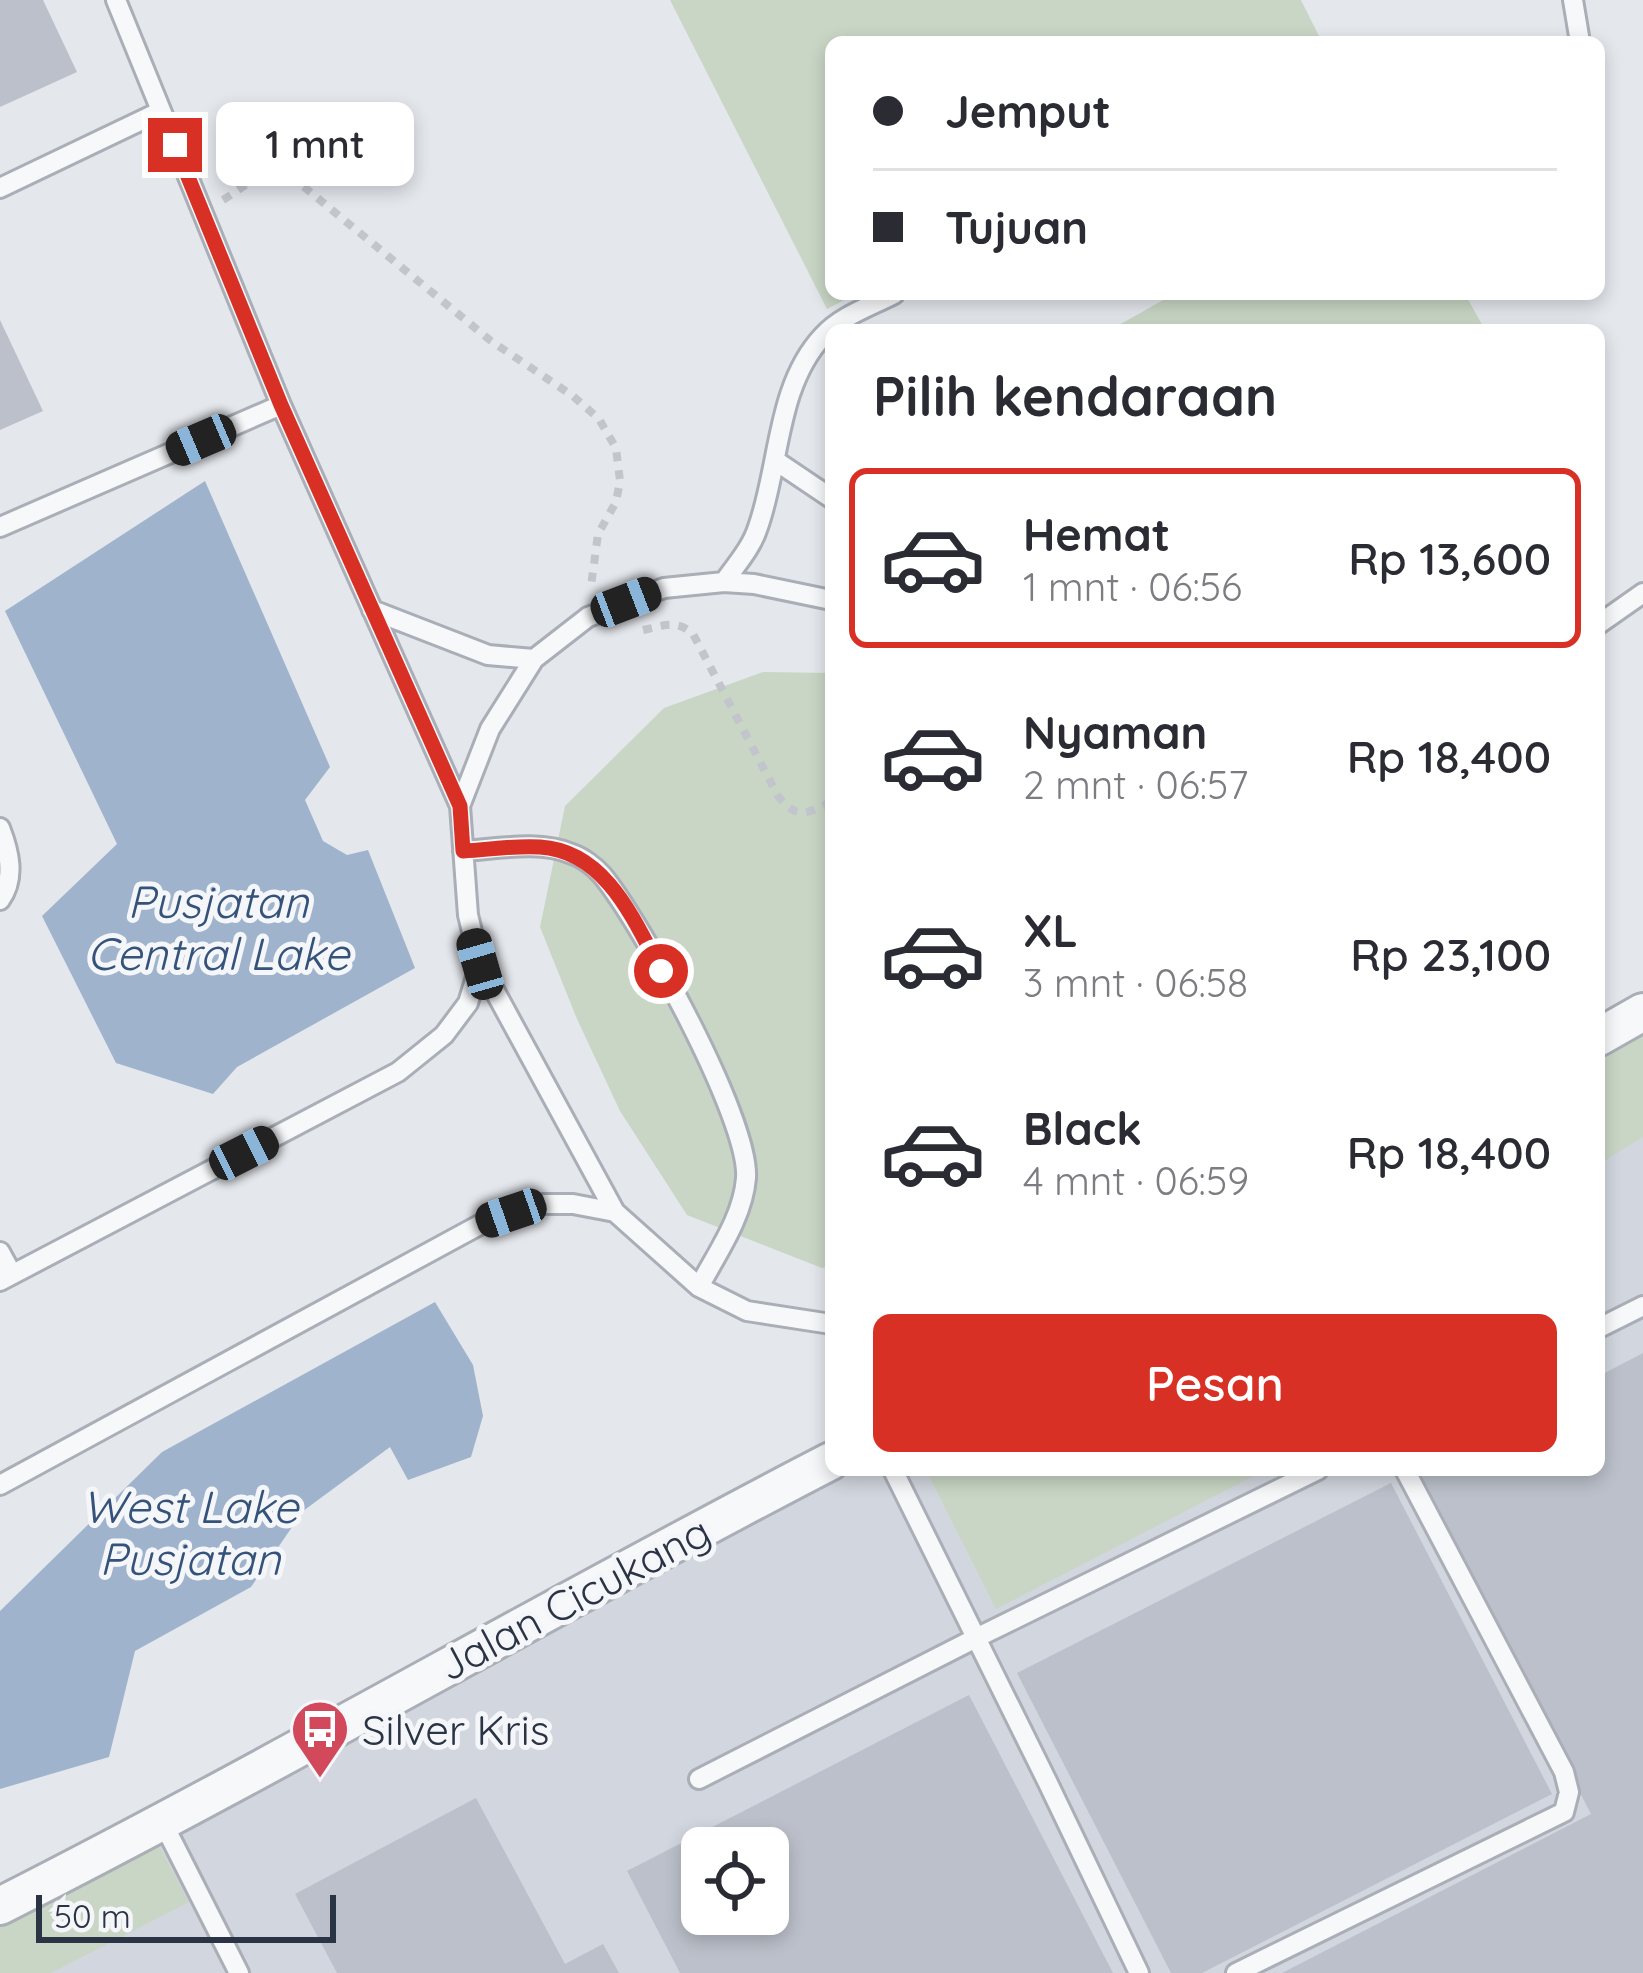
<!DOCTYPE html>
<html lang="id">
<meta charset="utf-8">
<style>
:root{--surface:#fff;--page:#f7f7f7;--text:#2b2b33;--muted:#7c7c81;--line:#e1e1e2;--accent:#d93025}
body{margin:0;font-family:Quicksand,sans-serif;background:var(--page);color:var(--text);height:100vh;display:flex;flex-direction:column;font-size:45px;white-space:nowrap}
*{box-sizing:border-box;margin:0}
p{font-size:39px;color:var(--muted)}
.icon{flex:none;width:66px;height:66px;fill:none;stroke:currentColor;stroke-width:2;stroke-linecap:round;stroke-linejoin:round}
.map{position:relative;flex:1;overflow:hidden}
.details{position:absolute;left:825px;top:324px;width:780px;height:1152px;display:flex;flex-direction:column;background:var(--surface);border-radius:18px;box-shadow:0 6px 18px #0003}
.details>*{flex:none}
.top-card{position:absolute;left:825px;top:36px;width:780px;height:264px;border-radius:18px;box-shadow:0 6px 18px #0003;display:grid;align-content:center;height:264px;padding:0 48px;background:var(--surface)}
.buttons{position:absolute;left:681px;top:1827px;display:grid;gap:24px}
.buttons a{display:grid;place-items:center;width:108px;height:108px;border-radius:18px;background:var(--surface);box-shadow:0 6px 18px #0003;font-size:60px}
.scale{position:absolute;left:36px;bottom:30px;width:300px;box-sizing:border-box;padding-left:12px;border:6px solid #2b3445;border-top:0;font-size:33px;line-height:42px;white-space:nowrap;color:#2b3445;-webkit-text-stroke:9px #f4f6f9;paint-order:stroke}
.end{position:absolute;width:54px;height:54px;margin:-27px;border:15px solid #d93025;background:#fff;box-shadow:0 0 0 6px #fff}
.from{border-radius:50%}
.bubble{position:absolute;height:84px;border-radius:18px;background:var(--surface);box-shadow:0 6px 18px #0003;font-size:39px;font-weight:600;line-height:84px;text-align:center}
.car{position:absolute;width:36px;height:72px;margin:-36px -18px;border-radius:15px;box-shadow:0 0 9px 3px #0007;background:linear-gradient(#222 24%,#8ab4d8 0 40%,#222 0 76%,#8ab4d8 0 86%,#222 0)}
.top-card b{display:flex;align-items:center;gap:42px;height:114px;font-size:45px}
.top-card b+b{border-top:3px solid var(--line)}
.top-card i{width:30px;height:30px;background:var(--text)}
ul{padding:0;list-style:none}
li{display:flex;align-items:center;gap:36px;height:180px;margin:0 24px 18px;padding:0 24px;border:6px solid transparent;border-radius:18px}
li div{flex:1}
li b{display:block;font-size:45px}
li em{font-style:normal;font-weight:600}
li.current{border-color:var(--accent)}
li>.icon{width:108px;height:108px;stroke-width:1.5}
h2{padding:0 48px;font-size:54px;line-height:144px}
.cta{display:flex;gap:24px;margin-top:auto;padding:24px 48px}
.cta a{flex:1;height:138px;border-radius:18px;background:var(--accent);color:#fff;font-size:48px;font-weight:600;line-height:138px;text-align:center}
.map>svg:first-child{display:block}
.built{fill:#d2d6de;fill-rule:evenodd}
.green{fill:#c9d6c5}
.water{fill:#9fb4cc}
.building{fill:#bbc0ca;fill-rule:evenodd}
.lines{fill:none;stroke-linecap:round;stroke-linejoin:round}
.service-casing{stroke:#a9aeb7;stroke-width:24}
.minor-casing{stroke:#a9aeb7;stroke-width:42}
.path{stroke:#c2c5cb;stroke-width:8;stroke-dasharray:9 9;stroke-linecap:butt}
.service{stroke:#f7f8fa;stroke-width:18}
.minor{stroke:#f7f8fa;stroke-width:36}
.route{stroke:#d93025;stroke-width:15}
.labels{text-anchor:middle;dominant-baseline:central;stroke-width:10;stroke-linejoin:round;paint-order:stroke}
.street-label{font-size:42px;fill:#2b3445;stroke:#f4f6f9}
.poi-label{font-size:42px;fill:#2b3445;stroke:#f4f6f9;text-anchor:start}
.water-label{font-size:45px;font-style:italic;fill:#34527a;stroke:#f4f6f9}
</style>
<div class="map">
<svg width="1643" height="1973" viewBox="0 0 1643 1973">
<rect width="100%" height="100%" fill="#e4e7ec"/>
<path class="built" d="M1643,1131V1973H0V1924L840,1470H1599V1155ZM702,1848H768V1914H702Z"/>
<path class="green" d="M670,0H1301L1322,42H831V294H856L827,309Z
M1174,294H1465L1485,330H1110Z
M763,672L831,673V1265L822,1268L687,1215L620,1111L577,1019L540,927L565,806L664,708Z
M1643,1011V1137L1599,1164V1037Z
M926,1470H1265L996,1609Z
M156,1840L189,1902L51,1973H0V1920Z"/>
<path class="water" d="M205,481L330,767L305,800L323,841L347,855L368,850L415,968L237,1067L213,1094L116,1063L42,916L117,844L5,611Z
M435,1302L473,1365L483,1416L471,1457L408,1480L390,1447L303,1511L251,1587L135,1651L109,1757L0,1789V1611L162,1452Z"/>
<path class="building" d="M0,0H43L77,72L0,107Z
M0,320L43,411L0,430Z
M1643,1353V1973H1282L1591,1814L1413,1470H1599V1376Z
M1391,1483L1552,1794L1202,1973H1171L1017,1673Z
M969,1695L1113,1973H680L627,1871ZM702,1848H768V1914H702Z
M476,1798L565,1964L603,1944L619,1973H337L295,1894Z"/>
<g class="lines">
<defs>
<path id="service" d="M1573,0L1580,42
M0,188L161,111
M281,405L460,806
M776,461L831,498
M0,527L281,405L116,0
M724,582C736,565 752,547 758,527C780,466 776,386 823,336C841,316 871,306 894,294
M831,600L754,584L724,582L664,588L588,617L534,659L490,729L460,806L468,915L480,964L615,1212L699,1287L747,1311L831,1324
M372,610L488,655L534,659
M1599,624L1643,593
M0,828C9,851 16,878 0,900
M463,851C497,849 540,840 572,854C582,857 595,867 602,875C641,922 750,1120 746,1178C743,1217 717,1253 699,1287
M0,1252L12,1274
M0,1281L398,1072L444,1035L468,1003L480,964
M1599,1328L1643,1306
M893,1470L1047,1781L1139,1973
M0,1485L485,1222L537,1204H573L615,1212
M699,1779L976,1638L1318,1470
M163,1823L239,1973
M1236,1973L1564,1812L1569,1792L1564,1772L1405,1470"/>
<path id="minor" d="M1599,1037L1643,1012
M0,1906C280,1764 552,1605 831,1461"/>
</defs>
<use href="#service" class="service-casing"/>
<use href="#minor" class="minor-casing"/>
<path class="path" d="M223,200C255,180 261,167 298,182L491,341L573,396L599,419L616,448L620,481L616,502L598,534L591,586
M643,630C662,626 677,619 693,634L778,796C798,820 805,814 831,802"/>
<use href="#service" class="service"/>
<use href="#minor" class="minor"/>
</g>
<g class="lines">
<path class="route" d="M175,145L281,405L460,806L463,851C488,850 515,845 540,847C606,851 634,920 661,971"/>
</g>
<defs>
<symbol id="bus-pin" viewBox="-11 -11 22 30"><path d="M0 17L-7.5 6A9.5 9.5 0 1 1 7.5 6Z" fill="#d1495b" stroke="#f4f6f9"/><path d="M-5-6H5V4H4V6H2V4H-2V6H-4V4H-5ZM-3.5-4V0h7V-4ZM-3.5 1.2v1.5H-2V1.2ZM2 1.2v1.5H3.5V1.2Z" fill="#fff"/></symbol>
</defs>
<g fill-rule="evenodd">
<use href="#bus-pin" x="287" y="1696" width="66" height="90"/>
</g>
<g class="labels">
<g class="street-label">
<text transform="translate(574 1598) rotate(-28)">Jalan Cicukang</text>
</g>
<g class="poi-label">
<text x="362" y="1729">Silver Kris</text>
</g>
<g class="water-label">
<text x="218" y="901">Pusjatan<tspan x="218" dy="52">Central Lake</tspan></text>
<text x="190" y="1506">West Lake<tspan x="190" dy="52">Pusjatan</tspan></text>
</g>
</g>
</svg>
<div class="buttons">
<a><svg class="icon" aria-label="locate" viewBox="0 0 24 24"><circle cx="12" cy="12" r="6"/><path d="M12 2v4M12 18v4M2 12h4M18 12h4"/></svg></a>
</div>
<div class="scale">50 m</div>
<i class="end from" style="left:661px;top:971px"></i>
<i class="end" style="left:175px;top:145px"></i>
<div class="bubble" style="left:216px;top:102px;width:198px">1 mnt</div>
<i class="car" style="left:201px;top:440px;rotate:247deg"></i>
<i class="car" style="left:626px;top:602px;rotate:69deg"></i>
<i class="car" style="left:480px;top:964px;rotate:344deg"></i>
<i class="car" style="left:244px;top:1153px;rotate:63deg"></i>
<i class="car" style="left:511px;top:1213px;rotate:251deg"></i>
<div class="top-card">
<b><i class="from"></i>Jemput</b>
<b><i></i>Tujuan</b>
</div>
<section class="details">
<h2>Pilih kendaraan</h2>
<ul>
<li class="current"><svg class="icon" aria-label="car" viewBox="0 0 24 24"><path d="M5 17H2v-5l4-1 3-4h7l3 4 3 1v5h-3M9 17h6M6 11h13"/><circle cx="7" cy="17" r="2"/><circle cx="17" cy="17" r="2"/></svg><div><b>Hemat</b><p>1 mnt · 06:56</p></div><em>Rp 13,600</em></li>
<li><svg class="icon" aria-label="car" viewBox="0 0 24 24"><path d="M5 17H2v-5l4-1 3-4h7l3 4 3 1v5h-3M9 17h6M6 11h13"/><circle cx="7" cy="17" r="2"/><circle cx="17" cy="17" r="2"/></svg><div><b>Nyaman</b><p>2 mnt · 06:57</p></div><em>Rp 18,400</em></li>
<li><svg class="icon" aria-label="car" viewBox="0 0 24 24"><path d="M5 17H2v-5l4-1 3-4h7l3 4 3 1v5h-3M9 17h6M6 11h13"/><circle cx="7" cy="17" r="2"/><circle cx="17" cy="17" r="2"/></svg><div><b>XL</b><p>3 mnt · 06:58</p></div><em>Rp 23,100</em></li>
<li><svg class="icon" aria-label="car" viewBox="0 0 24 24"><path d="M5 17H2v-5l4-1 3-4h7l3 4 3 1v5h-3M9 17h6M6 11h13"/><circle cx="7" cy="17" r="2"/><circle cx="17" cy="17" r="2"/></svg><div><b>Black</b><p>4 mnt · 06:59</p></div><em>Rp 18,400</em></li>
</ul>
<div class="cta"><a>Pesan</a></div>
</section>
</div>
